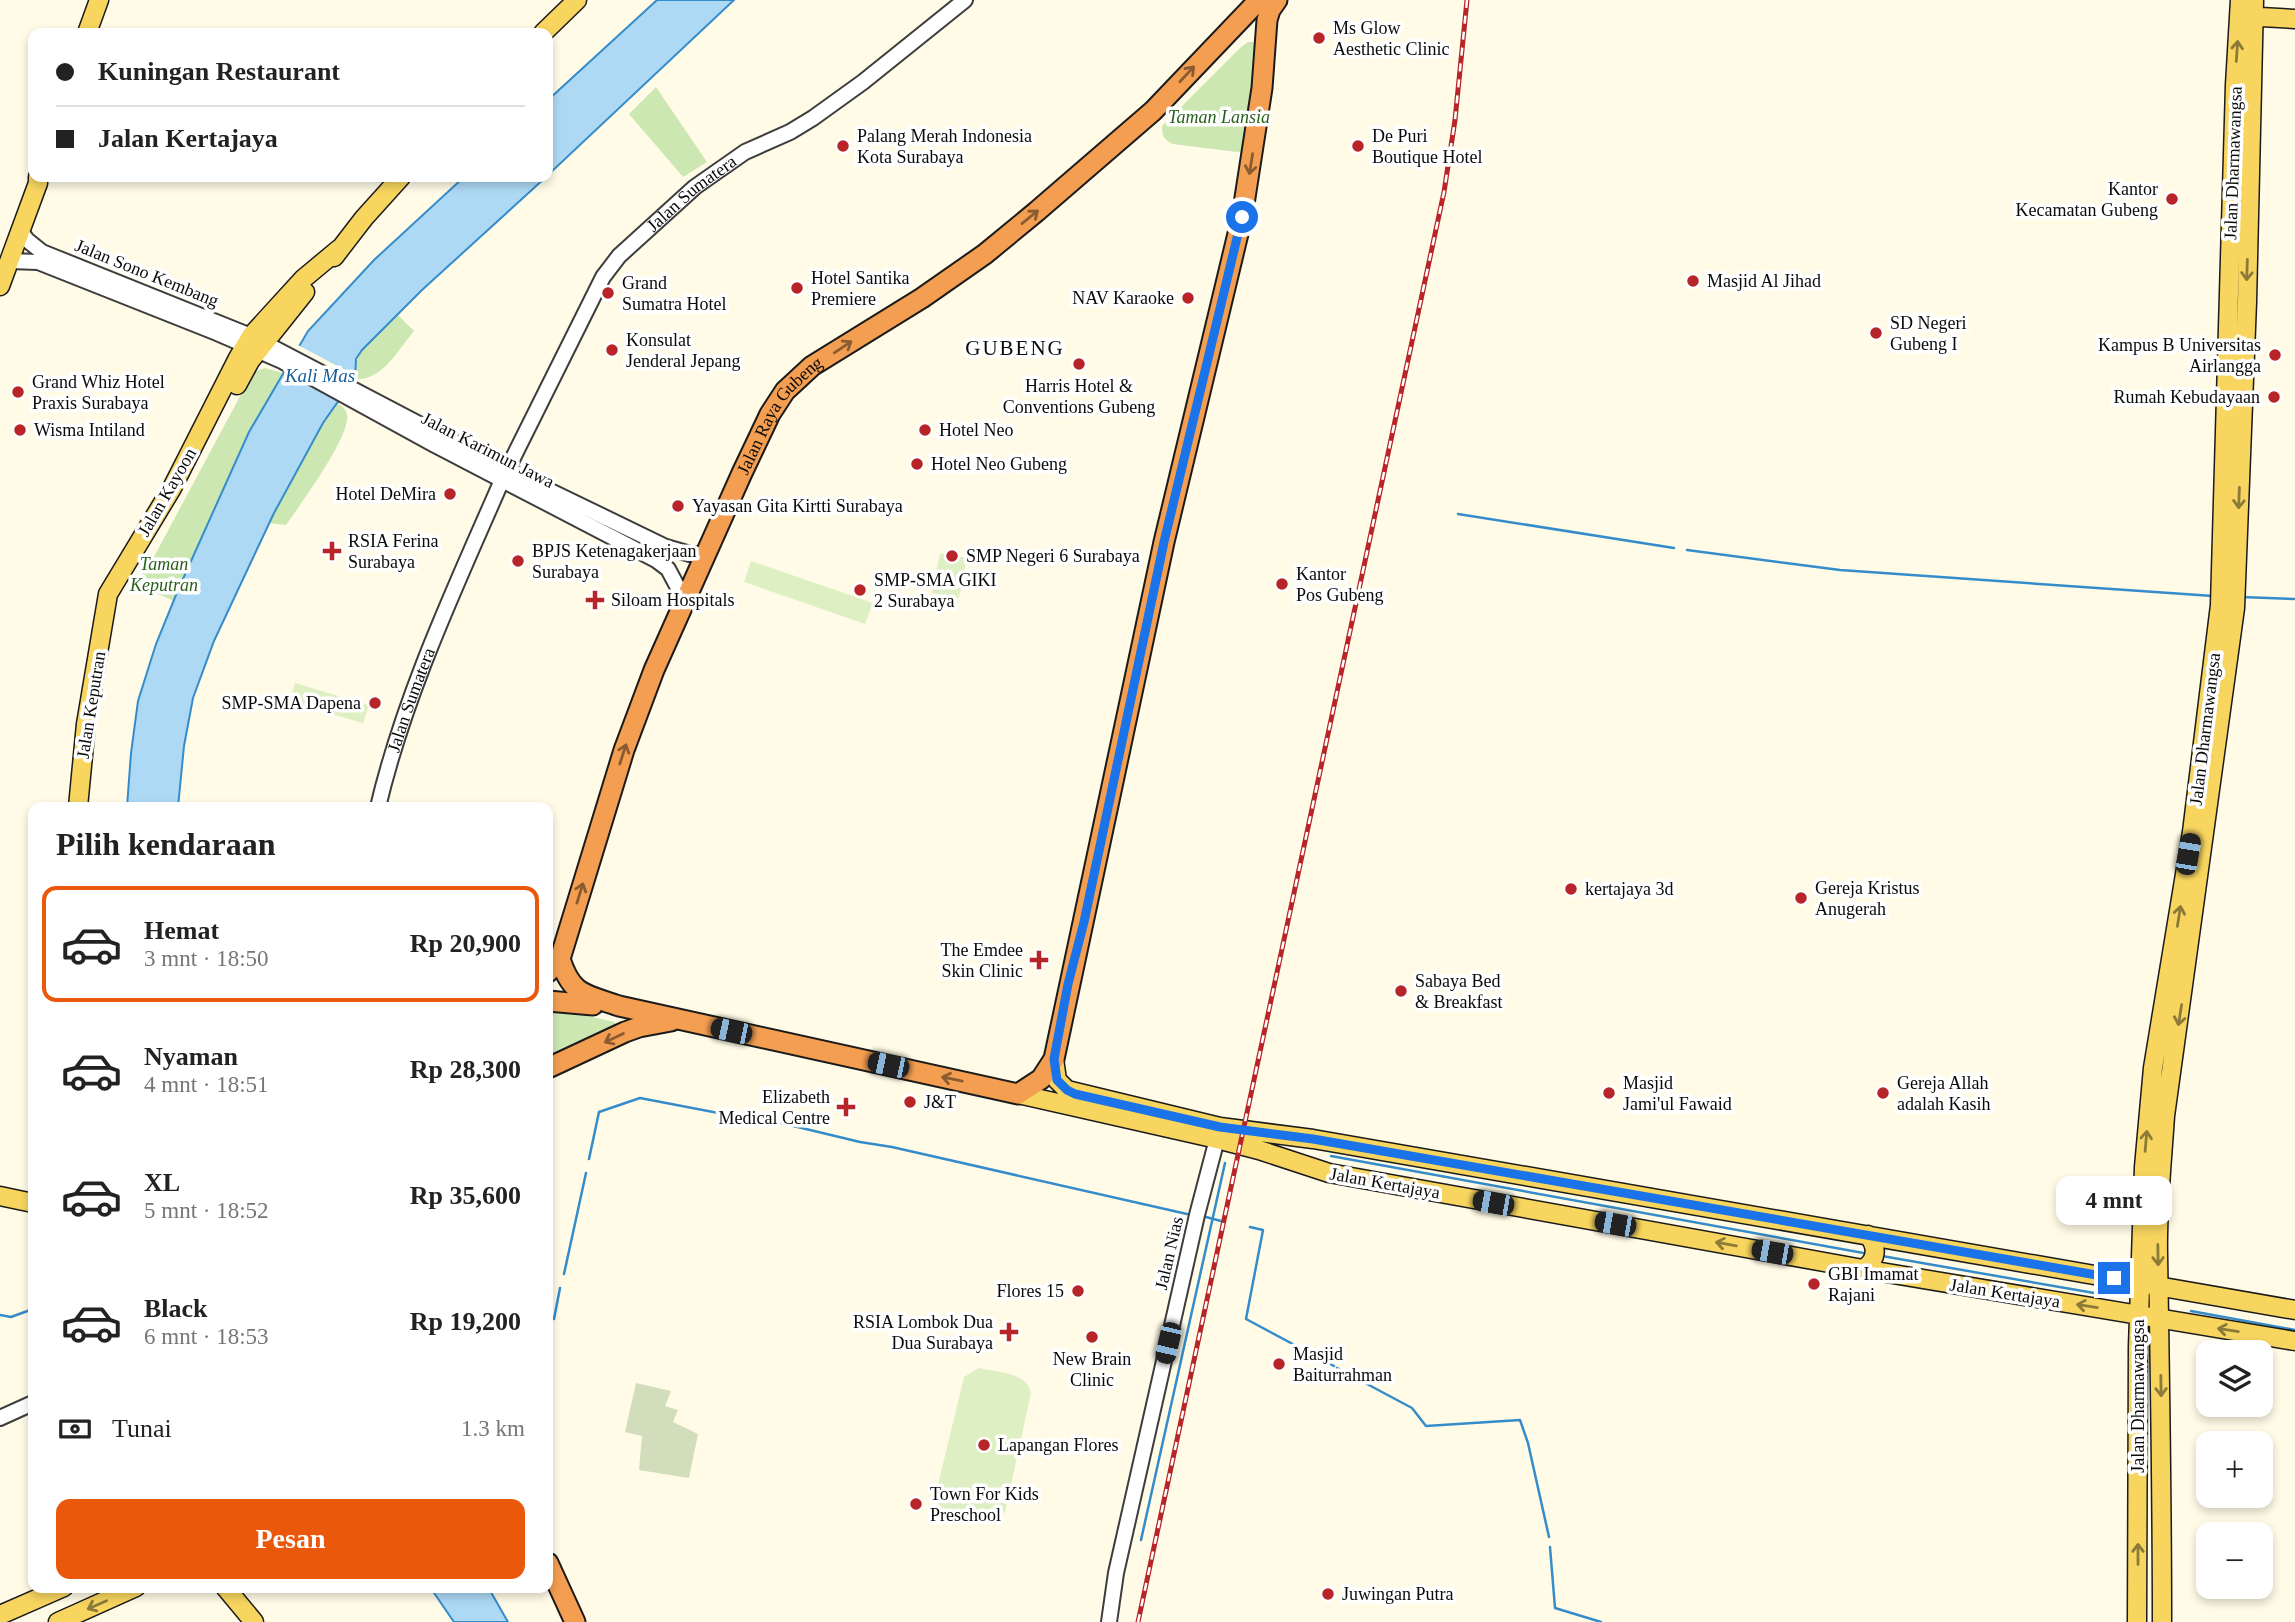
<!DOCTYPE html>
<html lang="id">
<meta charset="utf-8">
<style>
:root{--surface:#fff;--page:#f2f2f2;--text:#222;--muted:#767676;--line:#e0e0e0;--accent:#ea580c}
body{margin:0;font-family:Georgia,serif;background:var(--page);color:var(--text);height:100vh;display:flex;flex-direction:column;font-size:26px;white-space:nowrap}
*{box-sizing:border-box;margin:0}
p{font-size:23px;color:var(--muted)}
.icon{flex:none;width:38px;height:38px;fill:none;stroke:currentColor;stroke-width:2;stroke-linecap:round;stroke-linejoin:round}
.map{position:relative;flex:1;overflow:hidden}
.side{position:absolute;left:28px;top:802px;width:525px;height:791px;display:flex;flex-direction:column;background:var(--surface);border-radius:14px;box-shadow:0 4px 10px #0003}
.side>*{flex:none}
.top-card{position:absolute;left:28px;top:28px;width:525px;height:154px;border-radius:14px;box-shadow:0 4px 10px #0003;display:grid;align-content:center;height:154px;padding:0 28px;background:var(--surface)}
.tools{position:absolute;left:2196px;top:1340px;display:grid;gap:14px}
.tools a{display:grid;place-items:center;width:77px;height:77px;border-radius:14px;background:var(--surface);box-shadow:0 4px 10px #0003;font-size:35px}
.end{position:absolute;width:32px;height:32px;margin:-16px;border:9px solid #1a73e8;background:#fff;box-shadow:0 0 0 4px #fff}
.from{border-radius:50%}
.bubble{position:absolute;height:49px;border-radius:14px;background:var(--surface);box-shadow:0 4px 10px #0003;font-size:23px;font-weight:600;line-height:49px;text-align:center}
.car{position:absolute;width:21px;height:42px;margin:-21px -10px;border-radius:9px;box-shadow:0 0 5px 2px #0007;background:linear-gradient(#222 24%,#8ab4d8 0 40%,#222 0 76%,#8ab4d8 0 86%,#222 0)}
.top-card b{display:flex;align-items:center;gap:24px;height:66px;font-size:26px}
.top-card b+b{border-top:2px solid var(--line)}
.top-card i{width:18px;height:18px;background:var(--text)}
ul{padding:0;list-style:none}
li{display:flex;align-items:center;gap:21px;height:116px;margin:0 14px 10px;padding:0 14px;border:4px solid transparent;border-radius:14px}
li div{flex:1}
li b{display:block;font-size:26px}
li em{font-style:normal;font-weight:600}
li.current{border-color:var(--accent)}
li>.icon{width:63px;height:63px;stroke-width:1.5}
h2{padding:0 28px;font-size:32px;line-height:84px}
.pay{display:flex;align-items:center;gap:18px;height:77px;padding:0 28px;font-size:26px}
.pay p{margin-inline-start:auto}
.primary-button{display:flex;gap:14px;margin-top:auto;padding:14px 28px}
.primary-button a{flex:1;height:80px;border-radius:14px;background:var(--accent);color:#fff;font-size:28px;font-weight:600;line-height:80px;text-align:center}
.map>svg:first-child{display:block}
.green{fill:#cde7b3}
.cemetery{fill:#d2debb}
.pitch{fill:#dfefc4}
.water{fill:#add9f5;stroke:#358ccb;stroke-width:2}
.pier{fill:#fffbe7}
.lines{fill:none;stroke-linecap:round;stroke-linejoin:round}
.stream{stroke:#358ccb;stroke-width:2.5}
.minor-casing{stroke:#3d3d3d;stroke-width:18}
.major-casing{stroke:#1b1b1b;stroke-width:21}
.highway-casing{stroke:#1b1b1b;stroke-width:23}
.minor{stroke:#fff;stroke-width:14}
.major{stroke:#f7d55f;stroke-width:18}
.highway{stroke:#f39e51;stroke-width:19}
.rail-casing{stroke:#b72529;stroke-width:5}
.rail{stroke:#fff;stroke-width:2.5;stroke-dasharray:8;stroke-linecap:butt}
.oneway{stroke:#8c7a39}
.oneway2{stroke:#8a5b31}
.route{stroke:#1a73e8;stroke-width:9}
.poi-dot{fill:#b72529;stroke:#fff;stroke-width:2.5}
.labels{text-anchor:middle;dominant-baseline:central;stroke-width:7;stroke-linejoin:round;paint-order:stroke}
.poi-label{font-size:18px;fill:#0a0a0a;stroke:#fff;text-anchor:start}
.park-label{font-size:18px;font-style:italic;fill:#295f1c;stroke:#fff}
.street-label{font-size:18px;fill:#0a0a0a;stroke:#fff}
.water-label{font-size:19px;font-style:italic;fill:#165d98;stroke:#fff}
.quarter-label{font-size:21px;letter-spacing:2px;fill:#0a0a0a;stroke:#fff}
</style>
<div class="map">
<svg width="2295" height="1622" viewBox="0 0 2295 1622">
<rect width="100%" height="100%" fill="#fffbe7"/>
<path class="green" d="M1248,42H1255L1258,47L1246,151L1237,152L1173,144C1164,140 1162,136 1162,126L1240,48Z
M656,87L707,162L683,177L629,114Z
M397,314L414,331C399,349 381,382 355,379C352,350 378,333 397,314Z
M265,368L283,373L249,432L174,601L135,584L156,553L253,372Z
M337,403C342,406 346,409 347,415C351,436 299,506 286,525L269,523L323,422Z
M548,1009H555L615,1022L616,1027L548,1061Z"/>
<path class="cemetery" d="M636,1383L671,1391L665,1406L678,1410L673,1422L698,1434L689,1478L639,1470L642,1436L625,1432Z"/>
<path class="pitch" d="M940,553L967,558L959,598L932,593Z
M751,561L873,603L865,624L744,582Z
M295,683L369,705L363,723L290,702Z
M979,1368C996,1372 1027,1372 1031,1393L1005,1512L992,1523C969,1519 943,1522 935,1497L964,1377Z"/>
<path class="water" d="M657,0H734L548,175V100Z
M464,177H546L422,290L362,350L356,359L355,379L347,395L337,403L323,423L274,513L214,641L193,698L184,746L178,807H127L131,753L138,701L156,644L178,590L249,432L308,331L374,260Z
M430,1587H488L508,1622H454Z"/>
<path class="pier" d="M296,344L358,377L345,401L282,368Z"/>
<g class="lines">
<path class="stream" d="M1458,514L1674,548
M1687,550L1840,570L2213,596
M2241,597L2295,599
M1331,1156L1869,1254
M589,1159L599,1112L640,1098L770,1123H781L860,1142L892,1147L1187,1214
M1206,1217L1221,1221
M1250,1227L1263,1230L1246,1319L1334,1366
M1882,1256L2100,1294
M564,1274L586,1173
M2191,1311L2295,1330
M0,1315L11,1317L33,1309
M554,1319L560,1288
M1337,1368L1412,1408L1426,1426L1520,1420L1528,1443L1549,1537
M1141,1540L1225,1163
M1550,1547L1555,1608L1601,1622"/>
<defs>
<g id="minor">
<path d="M21,232L27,240L42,252L251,336L507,470L666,547L690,554H704"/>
<path d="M10,261L38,262L217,333L282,361L435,445L656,560L668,569L684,599"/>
<path id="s1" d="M507,470L603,277L619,256L695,187L745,152L790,132L813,118L863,82L965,0"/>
<path id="s2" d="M378,807C405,693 456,586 502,480"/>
<path d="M0,1418L33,1403"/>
<path d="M1109,1622L1116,1573L1197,1215L1217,1139"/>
</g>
<path id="major" d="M2243,16L2295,19
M87,33L99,0
M543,33L577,0
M334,257L364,218L401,177
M0,286L38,183V177
M237,385L250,361L305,292
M78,807L86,724L108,594L172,488L238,358L251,336L303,279L339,249
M1054,1059L1057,1080L1067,1090L1220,1127L1313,1139L2295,1310
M1018,1094L1217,1139L1259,1150L1329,1173L1863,1269L2295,1341
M0,1196L33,1203
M1863,1269C1877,1261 1878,1247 1868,1235
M225,1587L254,1622
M0,1615L64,1587
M58,1622L136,1587
M2137,1622L2138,1347L2144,1167L2153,1068L2192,832L2220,605L2235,85L2240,0
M2162,1622C2162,1499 2160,1377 2158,1255C2157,1209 2162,1162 2165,1116L2235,608L2247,302L2254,0"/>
<g id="highway">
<path d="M560,959C572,996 585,994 619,1006L1018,1094L1041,1079L1054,1059L1164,542L1242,217L1262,88L1267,20L1270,10L1277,0"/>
<path id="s3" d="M548,972L560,959L624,750L654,670L742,473L770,414L785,391L812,366L922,298L985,254L1036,212L1153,111L1259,0"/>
<path d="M548,1001L593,1005"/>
<path d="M548,1068L625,1032L639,1027L671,1021"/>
<path d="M548,1563L575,1622"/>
</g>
</defs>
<use href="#minor" class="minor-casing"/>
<use href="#major" class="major-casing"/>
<use href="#highway" class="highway-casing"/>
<use href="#minor" class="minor"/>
<use href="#major" class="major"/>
<use href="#highway" class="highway"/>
<defs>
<path id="rail" d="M1138,1622L1444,192L1455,120L1467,0"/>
</defs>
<use href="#rail" class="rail-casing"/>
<use href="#rail" class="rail"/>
</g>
<defs><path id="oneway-shaft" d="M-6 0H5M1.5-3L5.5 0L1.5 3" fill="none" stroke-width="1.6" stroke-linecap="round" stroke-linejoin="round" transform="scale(1.75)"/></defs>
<g class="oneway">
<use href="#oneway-shaft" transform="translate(2237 51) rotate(-86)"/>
<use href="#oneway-shaft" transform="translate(2247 270) rotate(92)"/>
<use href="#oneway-shaft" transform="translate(2239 498) rotate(92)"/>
<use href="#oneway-shaft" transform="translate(2179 916) rotate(-81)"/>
<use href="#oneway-shaft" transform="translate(2180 1015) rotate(99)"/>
<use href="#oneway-shaft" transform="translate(2146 1141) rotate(-85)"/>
<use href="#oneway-shaft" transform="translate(1726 1244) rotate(-170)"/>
<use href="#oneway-shaft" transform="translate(2158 1255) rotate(89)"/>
<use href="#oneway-shaft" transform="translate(2087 1306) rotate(-171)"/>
<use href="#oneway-shaft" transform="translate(2228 1330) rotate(-171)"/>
<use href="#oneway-shaft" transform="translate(2161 1386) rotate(89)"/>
<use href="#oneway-shaft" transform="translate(2138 1554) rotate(-90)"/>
<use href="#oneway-shaft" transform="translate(97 1605) rotate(156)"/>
</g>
<g class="oneway2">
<use href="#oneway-shaft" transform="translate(1187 74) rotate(-47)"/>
<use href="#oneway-shaft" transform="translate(1251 164) rotate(99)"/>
<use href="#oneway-shaft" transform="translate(1030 217) rotate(-39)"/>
<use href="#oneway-shaft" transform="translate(843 347) rotate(-34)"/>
<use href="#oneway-shaft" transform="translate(623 754) rotate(-72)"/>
<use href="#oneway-shaft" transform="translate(580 893) rotate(-73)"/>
<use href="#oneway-shaft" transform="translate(614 1038) rotate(154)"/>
<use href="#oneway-shaft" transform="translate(952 1079) rotate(-168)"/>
</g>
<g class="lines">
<path class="route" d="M1242,217L1164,542L1084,922L1068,984L1054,1059L1057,1080L1067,1090L1075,1094L1220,1127L1313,1139L2114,1278"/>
</g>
<g class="poi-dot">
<circle cx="1319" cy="38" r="7"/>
<circle cx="843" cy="146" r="7"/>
<circle cx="1358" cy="146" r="7"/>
<circle cx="2172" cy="199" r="7"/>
<circle cx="1693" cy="281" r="7"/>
<circle cx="797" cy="288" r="7"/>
<circle cx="608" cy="293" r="7"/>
<circle cx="1188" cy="298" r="7"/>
<circle cx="1876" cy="333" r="7"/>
<circle cx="612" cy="350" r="7"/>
<circle cx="2275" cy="355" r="7"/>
<circle cx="1079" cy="364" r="7"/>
<circle cx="18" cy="392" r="7"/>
<circle cx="2274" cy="397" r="7"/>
<circle cx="20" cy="430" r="7"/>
<circle cx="925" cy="430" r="7"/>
<circle cx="917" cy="464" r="7"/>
<circle cx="450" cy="494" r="7"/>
<circle cx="678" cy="506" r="7"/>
<path d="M328.5 540.5h7v7h7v7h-7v7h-7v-7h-7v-7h7z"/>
<circle cx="952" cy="556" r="7"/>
<circle cx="518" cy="561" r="7"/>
<circle cx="1282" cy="584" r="7"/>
<circle cx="860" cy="590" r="7"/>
<path d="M591.5 589.5h7v7h7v7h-7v7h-7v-7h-7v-7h7z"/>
<circle cx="375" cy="703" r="7"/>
<circle cx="1571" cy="889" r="7"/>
<circle cx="1801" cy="898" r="7"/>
<path d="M1035.5 949.5h7v7h7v7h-7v7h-7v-7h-7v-7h7z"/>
<circle cx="1401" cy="991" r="7"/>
<circle cx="1609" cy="1093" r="7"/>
<circle cx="1883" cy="1093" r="7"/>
<circle cx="910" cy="1102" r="7"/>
<path d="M842.5 1096.5h7v7h7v7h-7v7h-7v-7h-7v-7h7z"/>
<circle cx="1814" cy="1284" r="7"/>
<circle cx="1078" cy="1291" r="7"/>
<path d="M1005.5 1321.5h7v7h7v7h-7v7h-7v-7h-7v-7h7z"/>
<circle cx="1092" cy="1337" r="7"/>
<circle cx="1279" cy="1364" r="7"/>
<circle cx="984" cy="1445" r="7"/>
<circle cx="916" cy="1504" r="7"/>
<circle cx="1328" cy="1594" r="7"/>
</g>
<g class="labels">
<g class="poi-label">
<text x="1333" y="28">Ms Glow<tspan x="1333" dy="21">Aesthetic Clinic</tspan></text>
<text x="857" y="136">Palang Merah Indonesia<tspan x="857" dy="21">Kota Surabaya</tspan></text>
<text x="1372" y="136">De Puri<tspan x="1372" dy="21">Boutique Hotel</tspan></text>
<text x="2158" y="189" text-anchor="end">Kantor<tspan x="2158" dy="21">Kecamatan Gubeng</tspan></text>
<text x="811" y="278">Hotel Santika<tspan x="811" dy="21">Premiere</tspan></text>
<text x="1707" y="281">Masjid Al Jihad</text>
<text x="622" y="283">Grand<tspan x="622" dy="21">Sumatra Hotel</tspan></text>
<text x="1174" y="298" text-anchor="end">NAV Karaoke</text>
<text x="1890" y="323">SD Negeri<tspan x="1890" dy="21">Gubeng I</tspan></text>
<text x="626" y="340">Konsulat<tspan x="626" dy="21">Jenderal Jepang</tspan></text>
<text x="2261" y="345" text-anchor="end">Kampus B Universitas<tspan x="2261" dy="21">Airlangga</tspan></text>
<text x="32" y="382">Grand Whiz Hotel<tspan x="32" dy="21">Praxis Surabaya</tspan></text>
<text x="1079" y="386" text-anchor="middle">Harris Hotel &amp;<tspan x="1079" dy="21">Conventions Gubeng</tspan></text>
<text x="2260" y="397" text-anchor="end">Rumah Kebudayaan</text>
<text x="34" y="430">Wisma Intiland</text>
<text x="939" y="430">Hotel Neo</text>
<text x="931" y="464">Hotel Neo Gubeng</text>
<text x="436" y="494" text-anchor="end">Hotel DeMira</text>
<text x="692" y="506">Yayasan Gita Kirtti Surabaya</text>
<text x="348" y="541">RSIA Ferina<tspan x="348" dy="21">Surabaya</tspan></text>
<text x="532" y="551">BPJS Ketenagakerjaan<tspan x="532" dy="21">Surabaya</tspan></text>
<text x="966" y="556">SMP Negeri 6 Surabaya</text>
<text x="1296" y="574">Kantor<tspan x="1296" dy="21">Pos Gubeng</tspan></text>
<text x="874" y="580">SMP-SMA GIKI<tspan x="874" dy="21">2 Surabaya</tspan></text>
<text x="611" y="600">Siloam Hospitals</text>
<text x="361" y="703" text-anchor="end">SMP-SMA Dapena</text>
<text x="1815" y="888">Gereja Kristus<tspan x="1815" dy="21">Anugerah</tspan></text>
<text x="1585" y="889">kertajaya 3d</text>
<text x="1023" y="950" text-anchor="end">The Emdee<tspan x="1023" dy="21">Skin Clinic</tspan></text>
<text x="1415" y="981">Sabaya Bed<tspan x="1415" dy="21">&amp; Breakfast</tspan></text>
<text x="1623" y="1083">Masjid<tspan x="1623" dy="21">Jami'ul Fawaid</tspan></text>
<text x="1897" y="1083">Gereja Allah<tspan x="1897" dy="21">adalah Kasih</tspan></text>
<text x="830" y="1097" text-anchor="end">Elizabeth<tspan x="830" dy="21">Medical Centre</tspan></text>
<text x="924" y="1102">J&amp;T</text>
<text x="1828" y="1274">GBI Imamat<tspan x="1828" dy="21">Rajani</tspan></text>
<text x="1064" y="1291" text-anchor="end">Flores 15</text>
<text x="993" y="1322" text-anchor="end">RSIA Lombok Dua<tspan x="993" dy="21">Dua Surabaya</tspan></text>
<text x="1293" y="1354">Masjid<tspan x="1293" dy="21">Baiturrahman</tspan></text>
<text x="1092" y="1359" text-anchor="middle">New Brain<tspan x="1092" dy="21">Clinic</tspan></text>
<text x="998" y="1445">Lapangan Flores</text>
<text x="930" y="1494">Town For Kids<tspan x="930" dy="21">Preschool</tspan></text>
<text x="1342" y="1594">Juwingan Putra</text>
</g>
<g class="park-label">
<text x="1219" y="117">Taman Lansia</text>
<text x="164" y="564">Taman<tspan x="164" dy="21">Keputran</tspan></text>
</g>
<g class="street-label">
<text transform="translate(2233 163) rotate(-88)">Jalan Dharmawangsa</text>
<text stroke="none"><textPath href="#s1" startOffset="338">Jalan Sumatera</textPath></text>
<text transform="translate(147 273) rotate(22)">Jalan Sono Kembang</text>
<text stroke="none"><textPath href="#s3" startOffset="607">Jalan Raya Gubeng</textPath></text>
<text transform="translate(488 450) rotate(27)">Jalan Karimun Jawa</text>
<text transform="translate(167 492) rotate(-60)">Jalan Kayoon</text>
<text stroke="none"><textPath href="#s2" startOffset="112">Jalan Sumatera</textPath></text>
<text transform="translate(91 705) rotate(-81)">Jalan Keputran</text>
<text transform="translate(2205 729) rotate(-83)">Jalan Dharmawangsa</text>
<text transform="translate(1385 1183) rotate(10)">Jalan Kertajaya</text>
<text transform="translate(1169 1253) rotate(-77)">Jalan Nias</text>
<text transform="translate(2005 1293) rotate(9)">Jalan Kertajaya</text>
<text transform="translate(2138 1396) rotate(-90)">Jalan Dharmawangsa</text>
</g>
<g class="water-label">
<text x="320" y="375">Kali Mas</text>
</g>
<g class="quarter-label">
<text x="1015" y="348">GUBENG</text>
</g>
</g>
</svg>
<div class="tools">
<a><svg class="icon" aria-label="layers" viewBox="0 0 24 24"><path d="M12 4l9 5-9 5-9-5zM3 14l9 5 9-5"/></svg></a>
<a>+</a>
<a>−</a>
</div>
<i class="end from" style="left:1242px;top:217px"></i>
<i class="end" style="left:2114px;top:1278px"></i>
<div class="bubble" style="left:2056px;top:1176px;width:116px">4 mnt</div>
<i class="car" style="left:2188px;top:854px;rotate:10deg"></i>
<i class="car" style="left:731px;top:1031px;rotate:282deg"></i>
<i class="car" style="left:888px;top:1065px;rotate:282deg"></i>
<i class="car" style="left:1493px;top:1203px;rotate:280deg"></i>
<i class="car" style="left:1615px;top:1224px;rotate:280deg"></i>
<i class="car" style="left:1772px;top:1252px;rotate:280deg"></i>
<i class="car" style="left:1168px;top:1343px;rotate:193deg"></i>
<div class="top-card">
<b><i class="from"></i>Kuningan Restaurant</b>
<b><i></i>Jalan Kertajaya</b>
</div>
<section class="side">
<h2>Pilih kendaraan</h2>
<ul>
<li class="current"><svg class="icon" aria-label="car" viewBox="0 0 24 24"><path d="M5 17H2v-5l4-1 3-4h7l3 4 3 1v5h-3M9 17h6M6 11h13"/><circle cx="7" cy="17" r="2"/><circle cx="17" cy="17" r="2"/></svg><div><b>Hemat</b><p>3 mnt · 18:50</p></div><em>Rp 20,900</em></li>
<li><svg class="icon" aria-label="car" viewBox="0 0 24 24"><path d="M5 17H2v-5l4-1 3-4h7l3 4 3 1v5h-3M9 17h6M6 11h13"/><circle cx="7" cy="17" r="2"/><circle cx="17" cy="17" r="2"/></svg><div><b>Nyaman</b><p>4 mnt · 18:51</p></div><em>Rp 28,300</em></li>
<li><svg class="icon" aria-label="car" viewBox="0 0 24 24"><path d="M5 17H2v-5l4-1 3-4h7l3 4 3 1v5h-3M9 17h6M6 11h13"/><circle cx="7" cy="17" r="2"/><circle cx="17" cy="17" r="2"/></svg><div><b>XL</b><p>5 mnt · 18:52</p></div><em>Rp 35,600</em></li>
<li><svg class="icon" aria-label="car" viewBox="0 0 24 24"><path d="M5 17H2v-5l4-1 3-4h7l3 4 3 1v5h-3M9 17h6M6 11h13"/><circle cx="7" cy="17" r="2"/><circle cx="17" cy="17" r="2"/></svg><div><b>Black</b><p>6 mnt · 18:53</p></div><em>Rp 19,200</em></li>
</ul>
<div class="pay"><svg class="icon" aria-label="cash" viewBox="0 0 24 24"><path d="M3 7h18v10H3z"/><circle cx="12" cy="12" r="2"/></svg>Tunai<p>1.3 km</p></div>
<div class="primary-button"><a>Pesan</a></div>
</section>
</div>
